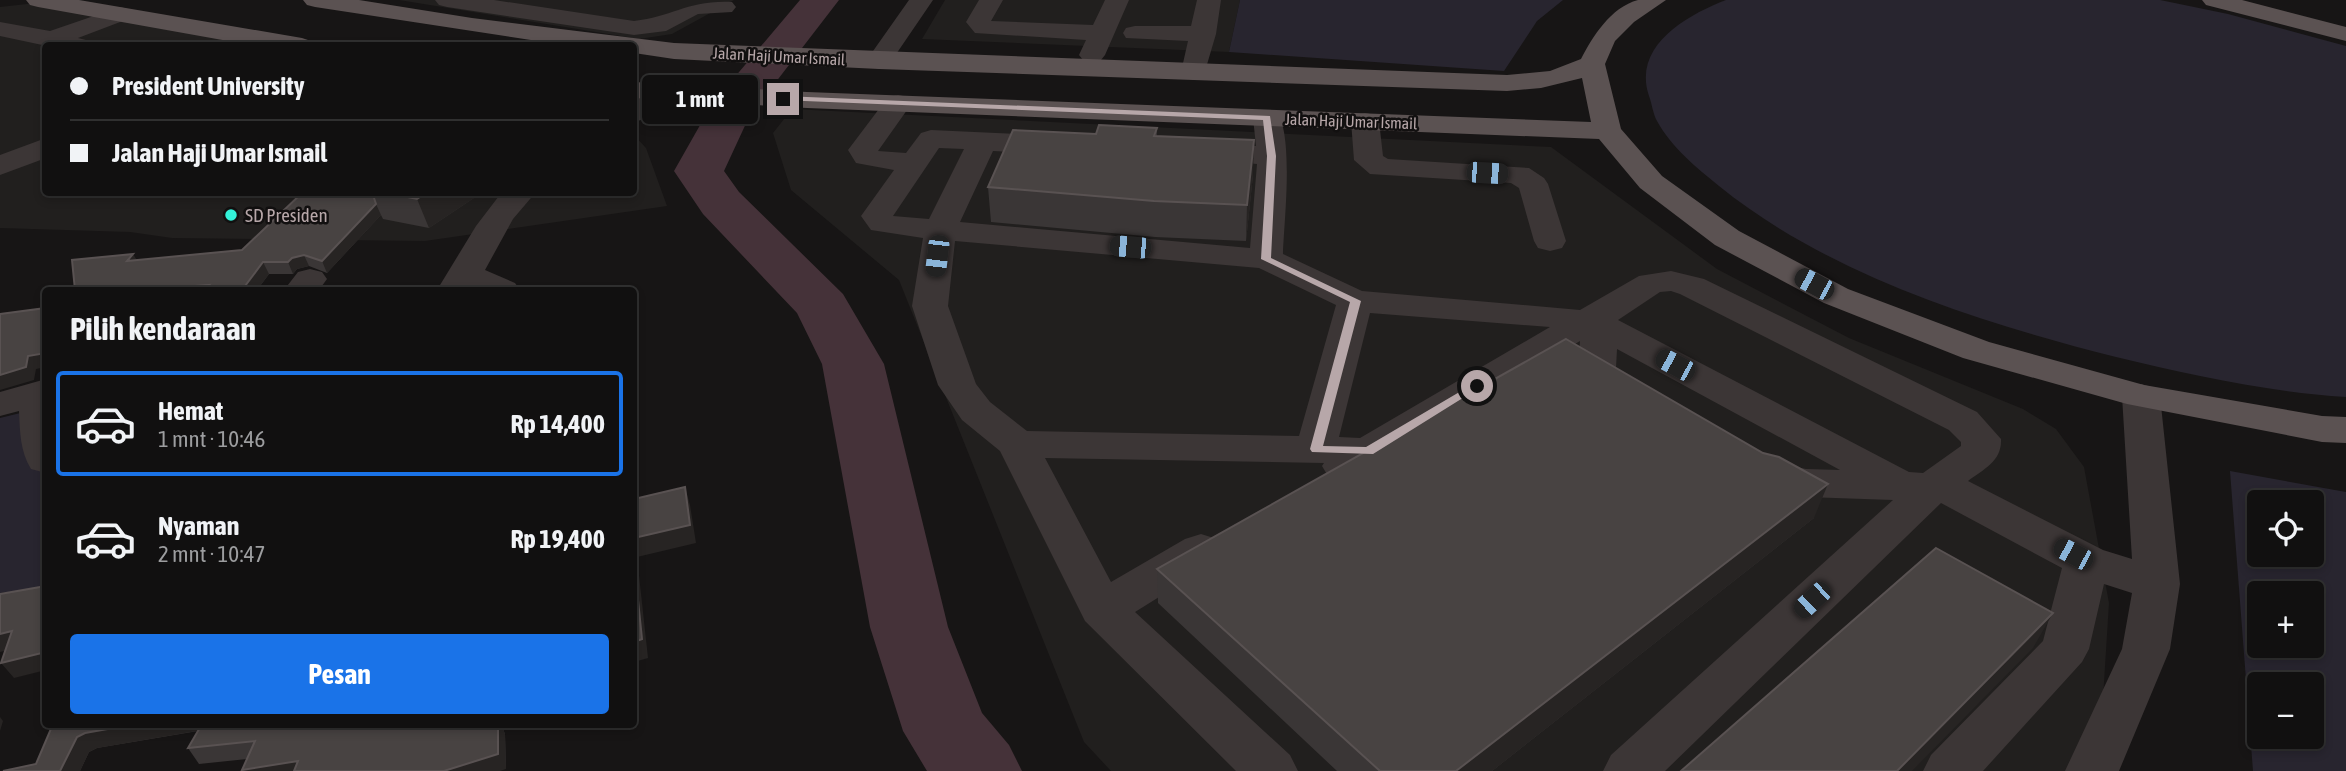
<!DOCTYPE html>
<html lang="id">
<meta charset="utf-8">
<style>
:root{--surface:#111010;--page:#1e1e1e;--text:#f1f3f6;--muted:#9c9d9f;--line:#303030;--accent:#1a73e8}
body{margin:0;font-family:"Asap Condensed",sans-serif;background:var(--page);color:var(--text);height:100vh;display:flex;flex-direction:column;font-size:26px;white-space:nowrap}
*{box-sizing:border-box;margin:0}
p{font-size:23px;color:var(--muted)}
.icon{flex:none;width:38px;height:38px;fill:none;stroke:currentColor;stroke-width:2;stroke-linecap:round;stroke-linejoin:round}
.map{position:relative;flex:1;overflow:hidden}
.panel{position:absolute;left:42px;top:287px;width:595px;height:441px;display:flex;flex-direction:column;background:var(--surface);border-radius:7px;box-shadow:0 4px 10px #0003,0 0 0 2px var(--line)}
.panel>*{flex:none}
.hud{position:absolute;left:42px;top:42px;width:595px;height:154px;border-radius:7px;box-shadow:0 4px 10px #0003,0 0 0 2px var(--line);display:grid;align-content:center;height:154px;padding:0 28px;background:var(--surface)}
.fabs{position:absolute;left:2247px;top:490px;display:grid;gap:14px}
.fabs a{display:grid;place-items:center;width:77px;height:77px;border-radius:7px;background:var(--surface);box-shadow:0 4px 10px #0003,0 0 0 2px var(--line);font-size:35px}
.end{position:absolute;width:32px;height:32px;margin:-16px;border:9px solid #b7a7a9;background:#111;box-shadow:0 0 0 4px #111}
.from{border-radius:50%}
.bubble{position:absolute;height:49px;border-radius:7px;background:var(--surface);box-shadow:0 4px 10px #0003,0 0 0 2px var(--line);font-size:23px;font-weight:700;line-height:49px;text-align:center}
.car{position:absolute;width:21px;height:42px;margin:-21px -10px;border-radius:9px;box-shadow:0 0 5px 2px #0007;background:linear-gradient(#222 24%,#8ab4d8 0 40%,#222 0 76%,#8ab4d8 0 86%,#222 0)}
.hud b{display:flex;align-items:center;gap:24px;height:66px;font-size:26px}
.hud b+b{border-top:2px solid var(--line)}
.hud i{width:18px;height:18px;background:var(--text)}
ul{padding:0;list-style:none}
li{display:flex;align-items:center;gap:21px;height:105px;margin:0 14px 10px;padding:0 14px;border:4px solid transparent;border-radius:7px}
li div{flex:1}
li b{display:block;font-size:26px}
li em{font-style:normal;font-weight:700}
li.current{border-color:var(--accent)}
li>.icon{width:63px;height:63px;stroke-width:1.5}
h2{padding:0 28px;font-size:32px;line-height:84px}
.action{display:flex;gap:14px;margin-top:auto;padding:14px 28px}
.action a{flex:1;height:80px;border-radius:7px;background:var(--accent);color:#fff;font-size:28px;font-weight:700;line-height:80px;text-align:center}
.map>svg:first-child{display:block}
.built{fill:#211f1e}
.green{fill:#28252f;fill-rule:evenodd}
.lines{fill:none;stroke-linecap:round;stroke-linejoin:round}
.river{fill:#453239;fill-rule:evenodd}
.minor{fill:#3c3636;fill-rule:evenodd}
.major{fill:#5b5252;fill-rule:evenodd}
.wall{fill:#3a3636}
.shaded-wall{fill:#272423}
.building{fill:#484342;stroke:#595252;stroke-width:2}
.route{fill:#b7a7a9}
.poi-dot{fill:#33f1d8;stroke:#121010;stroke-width:2.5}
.labels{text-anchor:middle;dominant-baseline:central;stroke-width:5;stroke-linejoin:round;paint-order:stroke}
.far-street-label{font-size:16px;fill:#b7a7a9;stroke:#121010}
.poi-label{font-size:19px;fill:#b7a7a9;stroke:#121010;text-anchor:start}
</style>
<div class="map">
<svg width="2346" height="771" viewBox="0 0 2346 771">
<rect width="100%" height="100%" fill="#171515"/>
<path class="built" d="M399,0H734L672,34L639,39Z
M945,0H1240L1229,52L922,39Z
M36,3L264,45L46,46V192H634V135L646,148L667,206L425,241L172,238L130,232L0,228V7Z
M792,109L1551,147L1717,269L1849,338L2023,409L2056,429L2084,467L2109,603L2101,730L2067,771H1111L1084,742L899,280L791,190L773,133Z"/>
<path class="green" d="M1240,0H1563L1537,21L1504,71L1229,52Z
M1726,0H2160L2228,14L2346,46V397C2269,392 2191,375 2116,357C1981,323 1829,275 1719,186C1697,168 1671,147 1657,121C1653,114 1652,104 1649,96C1632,46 1687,15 1726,0Z
M45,407V588L0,593V418Z
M2230,471L2346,492V771H2253ZM2312,502V555H2259V502ZM2259,593H2312V646H2259ZM2259,684H2312V737H2259Z"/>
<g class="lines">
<path class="river" d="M800,0H839L749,117L724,171L739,192L843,294L884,364L948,627L982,713L1009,745L1022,771H927L903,731L870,627L822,364L797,313L703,214L674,171L712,104Z"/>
<path class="minor" d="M435,0H494L634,21C673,17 687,0 732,2L736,7L732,12L698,14L666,31L634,35L447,7L439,5Z
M909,0H933L888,66L879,69L870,66L866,61Z
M979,0H1003L991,21L1093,25L1105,0H1129L1105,55L1101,60L1092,63L1083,60L1079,55L1086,40L975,33L966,22Z
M1197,0H1221L1216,34L1203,78L1194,80L1185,78L1181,72L1188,41L1126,38L1123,33L1126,28L1135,26H1191Z
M120,7L128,9L132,14L128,19L78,38L90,41L93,46H47L0,36V22L50,31Z
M661,85L671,87L674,93C666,106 648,119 634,122V101L651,87Z
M898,95L908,97L912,103L878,151L906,153L921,133L931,130L1059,136L1069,139L1074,145L1069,151L1059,154L993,151L960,222L1250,248L1257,164L1190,158L1185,152L1190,146L1200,143L1256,146L1253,118L1257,112L1267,110L1277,112C1294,137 1284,222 1283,254L1362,291L1580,310L1639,276L1671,271L1704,279L1977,412L2001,439C2002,461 1984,469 1968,481L2103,550L2132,559L2122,396L2127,388L2141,384L2155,388L2160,396L2180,584L2170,649L2119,771H2065L2122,649L2132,593L2104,584L2089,649L2082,662L1983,771H1923L1931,755L2043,641L2062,568L1941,503L1665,771H1603L1611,755L1893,500L1806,497L1758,486L1752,476L1758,466L1773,462L1806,469L1840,470L1617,349L1616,368L1641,385L1646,393L1641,401C1613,408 1593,392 1578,370L1580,341L1358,476L1343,480L1328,476L1322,466L1324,463L1045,458L1111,582L1185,539L1201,534L1217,539L1223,550L1217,561L1135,612L1290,755L1298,771H1236L1085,621L1000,451L962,420L938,385L912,306L923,238L871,230L861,216L894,170L856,163L848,150L888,97ZM939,148L964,149L929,219L893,216ZM955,241L1259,268L1336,305L1299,436L1027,431L990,402L976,384L948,306ZM1671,291L1680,294L1949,430L1961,442V446L1923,473L1909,472L1618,320L1660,292ZM1370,313L1550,327L1360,438L1339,437Z
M1365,113L1375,115L1379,121L1383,156L1388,159L1529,168L1544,178L1548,184L1566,241L1562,248L1550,251L1538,248L1534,241L1519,188L1511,183L1370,174L1354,160L1351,121L1355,115Z
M46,138V158L0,175V155Z
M502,192H536L513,219L485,270L515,283L520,290H437L476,226Z
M310,269L322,272L327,279L319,290H284L298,272Z
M46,379V473L31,469C20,451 20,432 19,411L0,416V392Z"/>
<path class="major" d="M26,0H79L302,38L311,41L314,46H256L38,7L30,5Z
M303,0H359L472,18L674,43L1507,75L1550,71L1581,59C1592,37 1611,7 1638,0C1646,0 1657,0 1666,0L1634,22L1615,41L1605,64L1621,129L1662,176L1739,231L1848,289L1989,342L2144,385L2322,416L2346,417V443L2322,442L2127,404L1963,358L1824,303L1715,245L1640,188L1599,139L807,108L634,98V82L807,92L1591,122L1582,78L1541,88L1507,91L879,69L674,59L634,53V46H570L315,7L307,5Z
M2202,0H2242L2346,27V41L2206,5Z"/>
</g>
<path class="wall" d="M1157,128V136L1253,175L1246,241L1155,237L991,222L988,187L1096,134Z
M303,192H483L429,228L383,219L381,215L327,273L309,266L297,269L293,274H269L257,290H75L137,260L242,250Z
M1814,518L1492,771H1337L1158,603L1157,569Z
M53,724H501L505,734L506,769L247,759L199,764L188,748L198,731L97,748L89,752L80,771H3L36,764Z"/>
<path class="shaded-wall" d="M1254,140L1253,175L1246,241L1247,205Z
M427,192H483L429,228L417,199Z
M376,204L381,215L327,273L322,261Z
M133,254L140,265L127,261Z
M304,255L309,266L297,269L293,274L288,262L292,258Z
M263,262L269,274L257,290H242Z
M46,353V367L36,369L34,380L0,390V375L28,356Z
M1828,484L1814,518L1492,771H1456Z
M685,487L690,505L696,543L637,557L648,658L634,662V538Z
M2053,613L2033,648L1912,771H1897Z
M12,631L24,646L0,652V634Z
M46,652V670L14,678L1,663Z
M0,717L3,721L0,731Z
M136,724H218L220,727L97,748L89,752L80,771H60L77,737L85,733Z
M496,724H501L505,734L506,769L500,771H444Z
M298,761L304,771H243L242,770Z"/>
<path class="building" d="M1099,125L1157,128L1154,136L1254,140L1247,205L1154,201L988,187L1013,130L1096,134Z
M303,192H372L376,204L322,261L304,255L292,258L288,262H263L242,290H204L209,285L138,290H75L72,260L133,254L127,261L242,250Z
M383,192H427L417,199Z
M46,308V353L28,356L26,367L0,375V314Z
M1566,339L1763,453L1779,457L1828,484L1456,771H1380L1157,569Z
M685,487L690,525L634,538V499Z
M1936,548L2053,613L1897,771H1681Z
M634,561L642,639L634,642Z
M46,586V652L1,663L12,631L0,634V594Z
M53,724H136L85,733L77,737L60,771H3L36,764Z
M202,724H498V754L444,771H294L298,761L242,770L255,741L188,748Z"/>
<path class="route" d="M783,96L1270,116L1276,156L1271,258L1361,301L1323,446L1366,447L1473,384L1482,386L1373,454L1312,452L1310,449L1350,302L1261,259L1267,156L1263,120L780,100Z"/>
<circle class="poi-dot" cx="231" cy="215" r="7"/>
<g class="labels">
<g class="far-street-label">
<text transform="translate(779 56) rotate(3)">Jalan Haji Umar Ismail</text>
<text transform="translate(1351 121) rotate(2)">Jalan Haji Umar Ismail</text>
</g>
<g class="poi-label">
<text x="245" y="215">SD Presiden</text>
</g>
</g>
</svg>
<div class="fabs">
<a><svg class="icon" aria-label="locate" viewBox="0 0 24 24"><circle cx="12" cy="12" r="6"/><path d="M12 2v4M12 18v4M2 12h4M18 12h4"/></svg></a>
<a>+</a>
<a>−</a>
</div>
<i class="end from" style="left:1477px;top:386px"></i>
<i class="end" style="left:783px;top:99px"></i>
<div class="bubble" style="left:642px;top:75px;width:116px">1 mnt</div>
<i class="car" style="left:1487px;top:173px;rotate:93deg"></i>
<i class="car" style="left:1130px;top:247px;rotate:275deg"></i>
<i class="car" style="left:937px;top:256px;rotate:187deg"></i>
<i class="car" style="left:1814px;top:284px;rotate:298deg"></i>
<i class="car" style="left:1675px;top:365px;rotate:298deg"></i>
<i class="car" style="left:2073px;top:554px;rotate:298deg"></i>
<i class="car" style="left:1812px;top:600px;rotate:227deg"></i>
<div class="hud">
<b><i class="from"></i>President University</b>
<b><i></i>Jalan Haji Umar Ismail</b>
</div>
<section class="panel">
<h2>Pilih kendaraan</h2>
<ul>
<li class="current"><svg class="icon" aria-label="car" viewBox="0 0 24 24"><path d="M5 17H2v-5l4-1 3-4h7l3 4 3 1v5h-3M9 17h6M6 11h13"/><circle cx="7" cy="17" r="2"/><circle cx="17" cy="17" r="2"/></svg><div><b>Hemat</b><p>1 mnt · 10:46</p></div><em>Rp 14,400</em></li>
<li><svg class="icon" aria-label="car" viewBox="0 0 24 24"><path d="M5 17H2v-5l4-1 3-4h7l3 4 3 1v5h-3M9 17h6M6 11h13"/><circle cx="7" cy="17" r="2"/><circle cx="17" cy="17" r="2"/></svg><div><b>Nyaman</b><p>2 mnt · 10:47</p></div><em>Rp 19,400</em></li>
</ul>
<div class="action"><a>Pesan</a></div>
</section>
</div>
